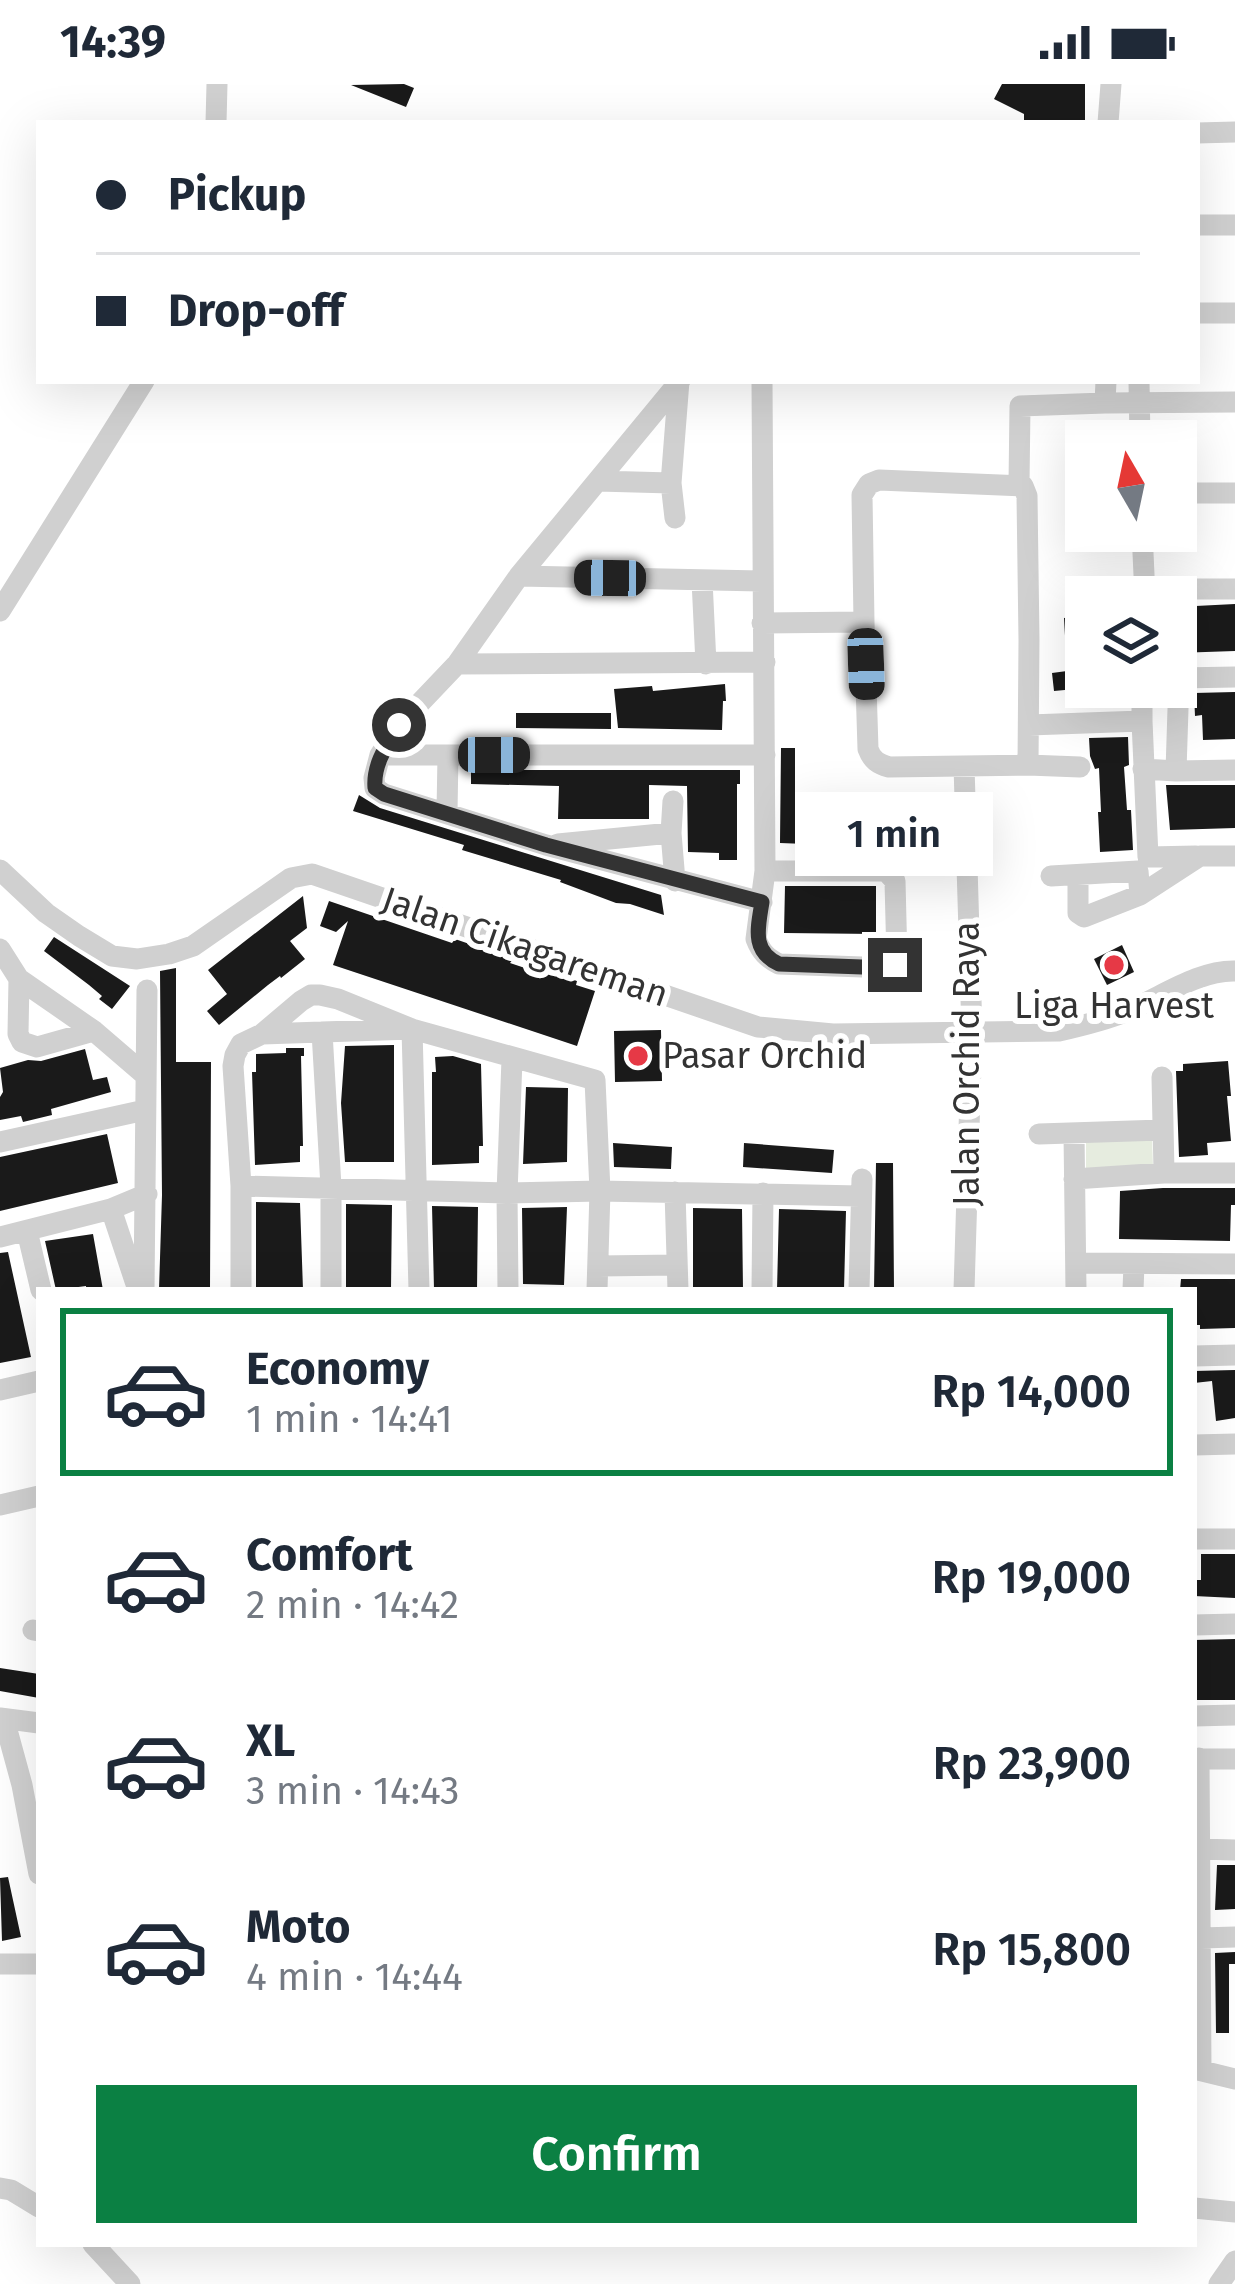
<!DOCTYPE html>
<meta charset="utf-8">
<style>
:root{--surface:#fff;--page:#f6f6f7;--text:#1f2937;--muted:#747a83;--line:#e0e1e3;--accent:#0b8043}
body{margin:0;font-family:"Fira Sans",sans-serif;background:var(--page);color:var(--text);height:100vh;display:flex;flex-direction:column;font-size:45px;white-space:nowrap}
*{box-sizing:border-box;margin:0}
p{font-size:39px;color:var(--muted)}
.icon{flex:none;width:66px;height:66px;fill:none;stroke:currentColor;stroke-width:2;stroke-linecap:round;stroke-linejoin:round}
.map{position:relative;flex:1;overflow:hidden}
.sheet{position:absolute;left:36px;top:1203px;width:1161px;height:960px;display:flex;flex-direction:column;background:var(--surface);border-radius:0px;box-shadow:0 12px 48px #0002}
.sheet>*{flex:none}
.top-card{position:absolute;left:36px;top:36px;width:1164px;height:264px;border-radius:0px;box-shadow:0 12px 48px #0002;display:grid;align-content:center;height:264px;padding:0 60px;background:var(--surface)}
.needle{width:78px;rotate:351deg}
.fabs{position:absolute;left:1065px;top:336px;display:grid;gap:24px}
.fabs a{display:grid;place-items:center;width:132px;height:132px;border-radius:0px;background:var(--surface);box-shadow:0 12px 48px #0002;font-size:60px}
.end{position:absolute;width:54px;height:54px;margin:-27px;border:15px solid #333;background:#fff;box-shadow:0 0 0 6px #fff}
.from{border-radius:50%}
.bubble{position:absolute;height:84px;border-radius:0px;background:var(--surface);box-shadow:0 12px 48px #0002;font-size:39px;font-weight:600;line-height:84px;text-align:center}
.car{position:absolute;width:36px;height:72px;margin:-36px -18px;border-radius:15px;box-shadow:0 0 9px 3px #0007;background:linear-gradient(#222 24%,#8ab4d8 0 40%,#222 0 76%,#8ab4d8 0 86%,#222 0)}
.top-card b{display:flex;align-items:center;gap:42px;height:114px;font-size:45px}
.top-card b+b{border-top:3px solid var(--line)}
.top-card i{width:30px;height:30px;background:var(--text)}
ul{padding:21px 0 0;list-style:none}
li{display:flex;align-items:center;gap:36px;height:168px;margin:0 24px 18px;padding:0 36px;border:6px solid transparent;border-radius:0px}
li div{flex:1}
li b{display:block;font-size:45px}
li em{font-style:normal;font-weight:600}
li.active{border-color:var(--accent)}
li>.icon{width:108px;height:108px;stroke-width:1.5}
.action{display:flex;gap:24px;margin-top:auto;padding:24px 60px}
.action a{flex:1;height:138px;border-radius:0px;background:var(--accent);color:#fff;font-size:48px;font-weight:600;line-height:138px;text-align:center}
.status{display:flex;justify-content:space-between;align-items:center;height:84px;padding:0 60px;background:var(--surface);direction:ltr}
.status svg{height:33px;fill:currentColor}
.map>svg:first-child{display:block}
.green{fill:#e6ecdf}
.building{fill:#1a1a1a}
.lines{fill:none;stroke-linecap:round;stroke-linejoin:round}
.minor{stroke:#d0d0d0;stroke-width:21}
.route{stroke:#333;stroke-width:15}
.poi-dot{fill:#e63946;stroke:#fff;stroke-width:4.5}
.labels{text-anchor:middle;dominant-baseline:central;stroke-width:12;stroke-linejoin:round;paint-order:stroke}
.street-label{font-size:36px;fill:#333;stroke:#fff}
.poi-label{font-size:36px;fill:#333;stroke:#fff}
</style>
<div class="status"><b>14:39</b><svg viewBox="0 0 49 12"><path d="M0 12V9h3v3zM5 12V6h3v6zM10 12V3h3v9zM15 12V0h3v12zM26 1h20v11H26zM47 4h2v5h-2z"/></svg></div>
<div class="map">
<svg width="1235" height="2200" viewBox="0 0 1235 2200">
<rect width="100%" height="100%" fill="#fff"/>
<path class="green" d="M1152,1053L1153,1083L1086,1088V1056Z"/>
<path class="building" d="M404,0L414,4L406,23L351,1Z
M1002,0H1085V39H1024V30L994,15Z
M1235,520V567L1176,569V523Z
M1081,532L1086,604L1054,607L1052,589L1067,587L1064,534Z
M725,600L726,617H723L722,646L618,644L614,605L652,602L653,607Z
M1235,608V655L1203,656L1202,631L1195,632L1194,609Z
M516,629H611V645L516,644Z
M1128,653L1129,681L1124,683L1127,726H1131L1133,766L1100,768L1098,728H1101L1099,684L1095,685L1090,672L1089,654Z
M781,664H795V742L868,743V733H884V763L780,759Z
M471,686H740V700H737V776H719V769L688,768L687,702L649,701V735H558L559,702L471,700Z
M1166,701H1235V744L1170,746Z
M359,711L380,724L661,811L664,831L630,820L616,819L560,798L561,796L462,766L464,761L353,727Z
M785,802H876V850L784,849Z
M303,812L307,844L290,857L305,875L281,894L280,892L268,901L219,941L207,927L227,910L208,886Z
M329,817L452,859L455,855L513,875L510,879L543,890L545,886L577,897L576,901L595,907L577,962L333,881L348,837L336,848L320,842Z
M54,853L130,902L112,925L99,915L102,912L89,901L44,867Z
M1122,861L1134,888L1107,901L1094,875Z
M176,884V978H211L210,1206H159L162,1111L160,887Z
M661,946L662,997L615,998L614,947Z
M394,961V1078H345L341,1019L345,962Z
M286,964H304V972H301L303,1062H300V1078L255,1081L252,988H256V970L286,969Z
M85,965L93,996L107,993L111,1008L51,1025L52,1031L23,1038L21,1032L0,1036V1013L3,1008L0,984L28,976L41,977Z
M453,972L481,980L483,1062H479V1079L432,1081V988H436L435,973Z
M1228,977L1231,1012H1227L1231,1057L1207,1059L1208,1071L1179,1073L1176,987H1183V980Z
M526,1003L568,1004L567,1078L523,1080Z
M107,1050L118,1099L0,1127V1073Z
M613,1059L672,1063L671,1085L614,1083Z
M744,1059L834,1066L832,1089L743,1083Z
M876,1079H893L894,1206H874Z
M1163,1104H1235V1121H1231L1230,1157L1119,1155L1120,1107Z
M256,1118L300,1119L303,1206H256Z
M346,1120L392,1121L391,1205L346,1206Z
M432,1122L478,1123L477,1206L434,1205Z
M567,1123L564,1201L523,1200L522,1124Z
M693,1124L742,1125L743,1206H693Z
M779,1125L846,1127L844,1206H777Z
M93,1150L103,1206H86V1202L56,1206L45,1157Z
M8,1168L31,1273L0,1279V1169Z
M1181,1195H1235V1244L1200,1245V1241H1194V1206H1180Z
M1235,1286V1334L1216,1337L1212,1297L1194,1299V1287Z
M1201,1470H1235V1514L1194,1512V1496H1201Z
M1235,1555V1616H1194V1556Z
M0,1584L39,1590V1614L0,1607Z
M1217,1781H1235V1825L1215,1826Z
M8,1793L21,1853L2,1857L0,1794Z
M1235,1868V1880H1229V1949H1216L1215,1869Z"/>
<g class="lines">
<path class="minor" d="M216,39L217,0
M1108,39L1111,0
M1197,49L1235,48
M1197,141H1235
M1197,229H1235
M680,297L519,492L457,580L399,641L380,671L374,694L375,704L384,710L546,761L762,818
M762,297L765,787L756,855C761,868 767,874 779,880L890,884L897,877L895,797L886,787H765
M1139,297L1140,357
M1105,319L1235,318
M598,397L671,399
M1019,400L1020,322L1105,319L1106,297
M1176,409H1235
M675,434L671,399L679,297
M1142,447L1145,513
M519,492L761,497
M702,496L706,580
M1145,505H1235
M0,527L144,297
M864,538L862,411L869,400L879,396L1023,402L1027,412L1029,556L1028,681
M762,539L864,538L868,665C872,676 878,680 889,683L1028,681L1080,683
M457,580L765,578
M1179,594L1235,593
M1142,637L1148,773L1196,772
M1029,641L1142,637V603
M380,671H765
M964,682L972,948L964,1206
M1143,685L1176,687L1179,594H1176
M1176,687L1235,686
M673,717L671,749L675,797
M447,728L448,671
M558,760L671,749
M0,786L46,829L79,852L112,872L137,875L169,870L193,862L291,794L312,790L758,943L833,950L1059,947C1081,942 1103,937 1125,928C1159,915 1197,886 1235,887
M1078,791V829L1084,833L1140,811L1200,772H1235
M1051,792L1138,787L1140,811
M0,865L19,895L94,947L144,990
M19,895L18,950L22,958L37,963L94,947
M322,948L331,1103V1206
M262,950L412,945L419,1206
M1162,993L1164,1089
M1039,1050L1162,1046
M1074,1050L1076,1206
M0,1058L145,1026
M1074,1095L1164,1089H1235
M241,1102L507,1109L600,1107L860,1112
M675,1108L678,1206
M111,1125L138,1206
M27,1147L41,1206
M0,1153L111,1125L147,1110
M1077,1179L1235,1180
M598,1182L677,1181
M144,1206L147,906
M241,1206V1102L233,982L235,971L241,960L262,950L301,917L311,911H320L338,915L412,945L595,996L600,1107L597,1206
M508,1206L507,1109L512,975
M762,1206L763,1109
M859,1206L862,1095
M1133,1206L1134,1180
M1194,1272L1235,1271
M0,1306L39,1297
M1194,1361L1235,1360
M0,1421L39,1412
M1194,1455H1235
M1194,1541L1235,1540
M33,1546L39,1547
M1194,1632L1235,1631
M0,1634L39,1639
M4,1635L22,1701L39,1790
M1199,1674L1201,1986
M1194,1675H1235
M1198,1765L1235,1766
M1201,1854L1235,1853
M0,1880H39
M1194,1985L1235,1995
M0,2104L11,2106L39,2123
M1194,2124L1235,2128
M93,2160L130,2200
M1219,2200L1235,2177"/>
</g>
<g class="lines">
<path class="route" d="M399,641C387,661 373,680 375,704L384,710L546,761L762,818C758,844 751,867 779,880L890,884L895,881"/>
</g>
<g class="poi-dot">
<circle cx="1114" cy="881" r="12"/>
<circle cx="638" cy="972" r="12"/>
</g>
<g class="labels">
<g class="street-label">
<text transform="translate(525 863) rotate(19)">Jalan Cikagareman</text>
<text transform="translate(967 980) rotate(-90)">Jalan Orchid Raya</text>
</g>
<g class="poi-label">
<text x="1114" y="922">Liga Harvest</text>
<text x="662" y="972" text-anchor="start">Pasar Orchid</text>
</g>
</g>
</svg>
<div class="fabs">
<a><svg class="needle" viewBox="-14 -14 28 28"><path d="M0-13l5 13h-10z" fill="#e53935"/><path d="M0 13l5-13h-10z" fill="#747a83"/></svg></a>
<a><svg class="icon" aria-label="layers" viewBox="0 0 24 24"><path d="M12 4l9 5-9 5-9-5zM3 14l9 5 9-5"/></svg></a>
</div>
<i class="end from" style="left:399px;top:641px"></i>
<i class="end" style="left:895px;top:881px"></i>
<div class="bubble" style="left:795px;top:708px;width:198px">1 min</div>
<i class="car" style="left:610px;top:494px;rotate:271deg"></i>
<i class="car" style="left:866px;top:580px;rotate:178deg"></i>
<i class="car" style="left:494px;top:671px;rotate:90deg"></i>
<div class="top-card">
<b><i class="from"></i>Pickup</b>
<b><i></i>Drop-off</b>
</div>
<section class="sheet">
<ul>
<li class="active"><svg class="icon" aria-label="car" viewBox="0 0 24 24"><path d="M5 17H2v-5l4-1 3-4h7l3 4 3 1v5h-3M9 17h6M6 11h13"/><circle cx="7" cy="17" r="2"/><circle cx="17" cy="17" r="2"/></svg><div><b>Economy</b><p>1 min · 14:41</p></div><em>Rp 14,000</em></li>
<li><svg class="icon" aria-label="car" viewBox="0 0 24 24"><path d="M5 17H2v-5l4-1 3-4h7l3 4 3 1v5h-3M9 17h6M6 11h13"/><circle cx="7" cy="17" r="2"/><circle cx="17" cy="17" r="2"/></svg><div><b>Comfort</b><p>2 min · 14:42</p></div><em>Rp 19,000</em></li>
<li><svg class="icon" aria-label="car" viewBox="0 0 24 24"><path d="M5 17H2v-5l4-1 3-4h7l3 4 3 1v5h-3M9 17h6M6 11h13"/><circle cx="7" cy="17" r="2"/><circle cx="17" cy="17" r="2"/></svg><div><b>XL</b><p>3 min · 14:43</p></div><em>Rp 23,900</em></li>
<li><svg class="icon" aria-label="car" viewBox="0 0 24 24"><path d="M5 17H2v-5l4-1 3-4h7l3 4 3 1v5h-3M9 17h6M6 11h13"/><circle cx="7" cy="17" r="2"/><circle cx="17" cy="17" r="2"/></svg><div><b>Moto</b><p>4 min · 14:44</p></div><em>Rp 15,800</em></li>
</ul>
<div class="action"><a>Confirm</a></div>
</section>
</div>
